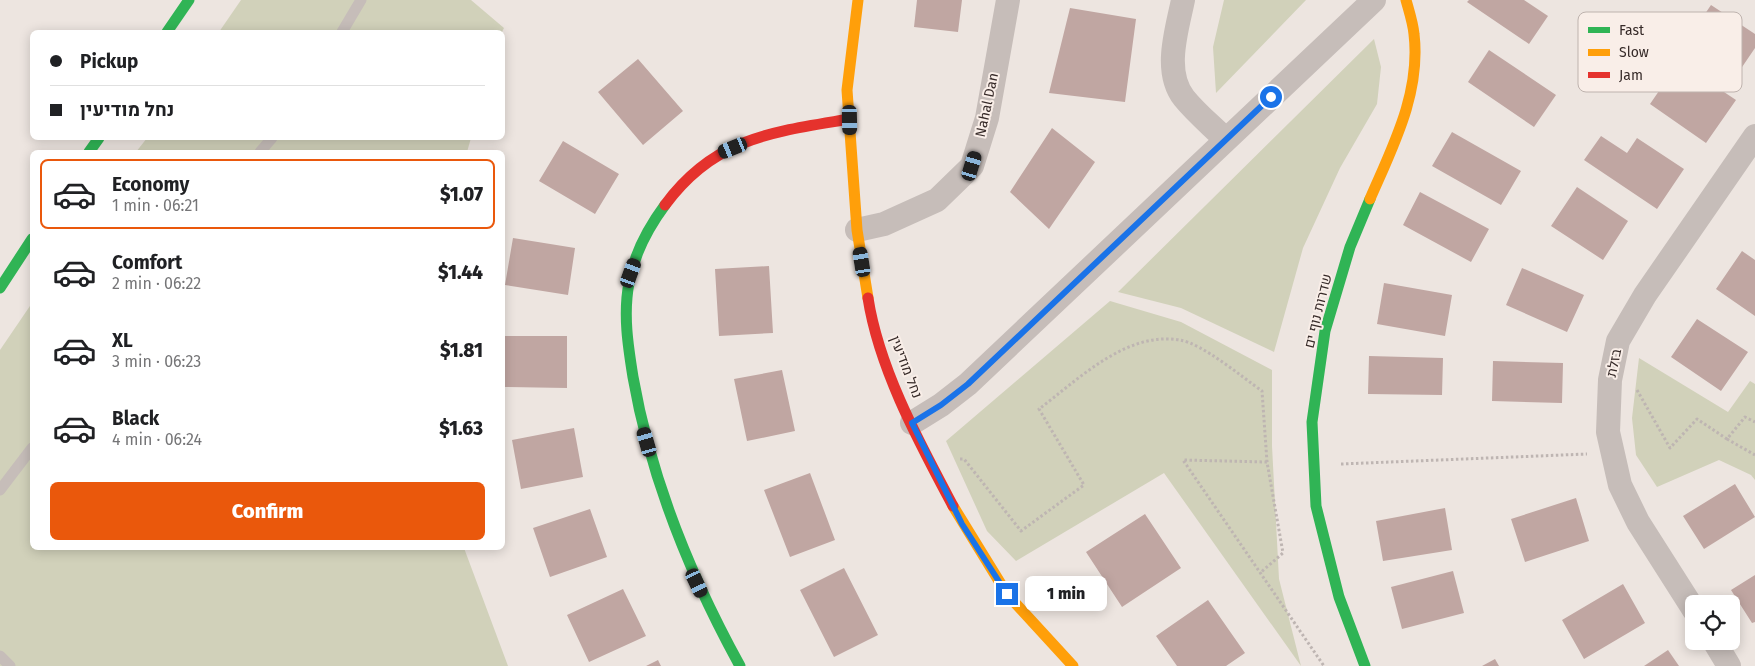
<!DOCTYPE html>
<meta charset="utf-8">
<style>
:root{--surface:#fff;--page:#f2f2f2;--text:#202124;--muted:#757577;--line:#e0e0e0;--accent:#ea580c}
body{margin:0;font-family:"Fira Sans",Heebo,sans-serif;background:var(--page);color:var(--text);height:100vh;display:flex;flex-direction:column;font-size:19px;white-space:nowrap}
*{box-sizing:border-box;margin:0}
p{font-size:16px;color:var(--muted)}
.icon{flex:none;width:28px;height:28px;fill:none;stroke:currentColor;stroke-width:2;stroke-linecap:round;stroke-linejoin:round}
.map{position:relative;flex:1;overflow:hidden}
.drawer{position:absolute;left:30px;top:150px;width:475px;height:400px;display:flex;flex-direction:column;background:var(--surface);border-radius:8px;box-shadow:0 2px 12px #0003}
.drawer>*{flex:none}
.banner{position:absolute;left:30px;top:30px;width:475px;height:110px;border-radius:8px;box-shadow:0 2px 12px #0003;display:grid;align-content:center;height:110px;padding:0 20px;background:var(--surface)}
.buttons{position:absolute;left:1685px;top:595px;display:grid;gap:10px}
.buttons a{display:grid;place-items:center;width:55px;height:55px;border-radius:8px;background:var(--surface);box-shadow:0 2px 12px #0003;font-size:25px}
.end{position:absolute;width:22px;height:22px;margin:-11px;border:6px solid #1a73e8;background:#fff;box-shadow:0 0 0 2px #fff}
.from{border-radius:50%}
.bubble{position:absolute;height:35px;border-radius:8px;background:var(--surface);box-shadow:0 2px 12px #0003;font-size:16px;font-weight:800;line-height:35px;text-align:center}
.car{position:absolute;width:15px;height:30px;margin:-15px -8px;border-radius:6px;box-shadow:0 0 4px 1px #0007;background:linear-gradient(#222 24%,#8ab4d8 0 40%,#222 0 76%,#8ab4d8 0 86%,#222 0)}
.banner b{display:flex;align-items:center;gap:18px;height:48px;font-size:19px}
.banner b+b{border-top:1px solid var(--line)}
.banner i{width:12px;height:12px;background:var(--text)}
ul{padding:9px 0 0;list-style:none}
li{display:flex;align-items:center;gap:15px;height:70px;margin:0 10px 8px;padding:0 10px;border:2px solid transparent;border-radius:8px}
li div{flex:1}
li b{display:block;font-size:19px}
li em{font-style:normal;font-weight:800}
li.active{border-color:var(--accent)}
li>.icon{width:45px;height:45px;stroke-width:1.5}
.primary-button{display:flex;gap:10px;margin-top:auto;padding:10px 20px}
.primary-button a{flex:1;height:58px;border-radius:8px;background:var(--accent);color:#fff;font-size:20px;font-weight:800;line-height:58px;text-align:center}
.map>svg:first-child{display:block}
.green{fill:#d1d1ba}
.building{fill:#c0a6a2}
.lines{fill:none;stroke-linecap:round;stroke-linejoin:round}
.path{stroke:#beb5b2;stroke-width:3;stroke-dasharray:2.5 2.5;stroke-linecap:butt}
.lane{stroke:#c6bdb9;stroke-width:11}
.street{stroke:#c6bdb9;stroke-width:24}
.fast{stroke:#30b455;stroke-width:11}
.slow{stroke:#ff9f0a;stroke-width:11}
.jam{stroke:#e5322d;stroke-width:11}
.route{stroke:#1a73e8;stroke-width:6}
.labels{text-anchor:middle;dominant-baseline:central;stroke-width:4;stroke-linejoin:round;paint-order:stroke}
.street-label{font-size:14px;fill:#362a28;stroke:#f9eee8}
.key{fill:#f9eee8;stroke:#beb3ae;stroke-width:1}
.key-label{font-size:14px;fill:#362a28}
</style>
<div class="map">
<svg width="1755" height="666" viewBox="0 0 1755 666">
<rect width="100%" height="100%" fill="#ede5e0"/>
<path class="green" d="M241,0H471L504,28L502,32H219Z
M1224,0H1306L1216,93L1213,47Z
M1374,39L1381,67L1377,104L1340,168L1303,248L1274,352L1181,308L1118,292Z
M147,138H471L467,152H136Z
M1110,301L1181,322L1272,370V446L1279,579L1301,666L1164,473L1016,561L987,531L946,441Z
M32,303V548H464L508,666H0V350Z
M1639,358L1728,412L1750,381L1755,384V480L1751,475L1719,460L1657,487L1636,455L1632,418Z"/>
<path class="building" d="M917,0H962L958,32L914,27Z
M1469,0H1524L1548,16L1529,44L1467,2Z
M1711,5L1755,34V48L1738,73L1688,39Z
M1070,8L1136,19L1125,102L1049,93Z
M1489,50L1556,95L1534,127L1468,82Z
M638,59L683,111L643,145L598,92Z
M1679,62L1736,100L1706,143L1650,104Z
M1052,128L1095,162L1049,229L1010,192Z
M1452,132L1521,171L1501,205L1432,166Z
M1601,136L1627,153L1637,138L1684,169L1657,209L1584,160Z
M563,141L619,174L595,214L539,181Z
M1577,187L1628,221L1603,260L1551,226Z
M1420,192L1489,229L1471,262L1403,225Z
M513,238L575,248L568,295L505,285Z
M1742,251L1755,260V316L1716,289Z
M769,266L773,333L719,336L715,269Z
M1522,268L1584,295L1567,332L1506,305Z
M1384,283L1452,295L1445,336L1377,324Z
M1697,319L1748,352L1721,391L1671,357Z
M504,336H567V388L504,387Z
M1369,356L1443,358L1442,395L1368,394Z
M1493,361L1563,363L1562,403L1492,401Z
M782,370L795,431L747,441L734,379Z
M574,428L583,477L521,489L512,440Z
M810,473L835,540L790,557L764,490Z
M1735,484L1755,517L1704,549L1683,516Z
M1576,498L1589,541L1525,562L1511,519Z
M1445,508L1452,550L1383,561L1376,521Z
M590,509L607,557L550,577L533,528Z
M1145,514L1181,568L1122,607L1086,552Z
M844,568L878,635L834,657L800,590Z
M1453,571L1464,613L1402,629L1391,587Z
M1755,575V622L1752,623L1731,590Z
M1623,584L1645,623L1584,659L1562,620Z
M623,589L646,636L589,662L567,615Z
M1208,600L1245,653L1226,666H1177L1156,636Z
M1668,650L1679,666H1644Z
M1495,659L1499,666H1482Z
M658,660L661,666H646Z"/>
<g class="lines">
<path class="path" d="M1637,390L1670,448L1697,419L1727,439L1745,417L1755,422
M1727,439L1755,455
M960,459H964L1021,531L1084,485L1039,409C1079,379 1126,331 1180,340C1203,344 1242,377 1262,391L1267,462L1283,553L1260,573
M1267,462L1183,460L1324,666
M1341,464L1587,454"/>
<path class="lane" d="M342,32L361,0
M260,152L272,138
M0,490L32,448
M0,656L10,666"/>
<path class="street" d="M1183,0C1177,30 1163,71 1184,98C1196,113 1212,126 1225,139
M857,230L884,224L937,200L972,166L987,118L1008,0
M912,423L941,405L968,384L1374,0
M1694,610L1638,522L1620,485L1608,432L1610,380L1618,341L1645,295L1755,136
M1714,641L1729,666"/>
<path class="fast" d="M167,32L189,0
M89,152L99,138
M665,205C648,228 634,254 629,283C623,314 628,346 633,377C651,480 690,575 740,666
M0,288L32,239
M1365,666L1339,597L1316,506L1312,422L1325,331L1350,247L1370,199"/>
<path class="slow" d="M858,0L847,90L857,230L868,298
M1370,199C1393,146 1421,93 1414,34C1413,23 1409,11 1406,0
M953,506L1007,594L1073,666"/>
<path class="jam" d="M665,205C715,137 773,132 850,119
M868,298C879,369 919,442 953,506"/>
</g>
<g class="lines">
<path class="route" d="M1007,594L962,524L912,423L941,405L968,384L1271,97"/>
</g>
<g class="labels">
<g class="street-label">
<text transform="translate(987 105) rotate(-78)">Nahal Dan</text>
<text transform="translate(1318 311) rotate(-76)">שדרות נוף ים</text>
<text transform="translate(1614 363) rotate(-78)">בזלת</text>
<text transform="translate(906 367) rotate(69)">נחל מודיעין</text>
</g>
</g>
<rect x="1578" y="12" width="164" height="80" rx="8" class="key"/>
<rect x="1588" y="27" width="22" height="6" fill="#30b455"/>
<rect x="1588" y="49" width="22" height="7" fill="#ff9f0a"/>
<rect x="1588" y="72" width="22" height="6" fill="#e5322d"/>
<g class="key-label">
<text x="1619" y="35">Fast</text>
<text x="1619" y="57">Slow</text>
<text x="1619" y="80">Jam</text>
</g>
</svg>
<div class="buttons">
<a><svg class="icon" aria-label="locate" viewBox="0 0 24 24"><circle cx="12" cy="12" r="6"/><path d="M12 2v4M12 18v4M2 12h4M18 12h4"/></svg></a>
</div>
<i class="end from" style="left:1271px;top:97px"></i>
<i class="end" style="left:1007px;top:594px"></i>
<div class="bubble" style="left:1025px;top:576px;width:82px">1 min</div>
<i class="car" style="left:850px;top:120px;rotate:179deg"></i>
<i class="car" style="left:733px;top:148px;rotate:248deg"></i>
<i class="car" style="left:972px;top:166px;rotate:17deg"></i>
<i class="car" style="left:862px;top:262px;rotate:351deg"></i>
<i class="car" style="left:631px;top:273px;rotate:20deg"></i>
<i class="car" style="left:647px;top:442px;rotate:344deg"></i>
<i class="car" style="left:697px;top:583px;rotate:155deg"></i>
<div class="banner">
<b><i class="from"></i>Pickup</b>
<b><i></i>נחל מודיעין</b>
</div>
<section class="drawer">
<ul>
<li class="active"><svg class="icon" aria-label="car" viewBox="0 0 24 24"><path d="M5 17H2v-5l4-1 3-4h7l3 4 3 1v5h-3M9 17h6M6 11h13"/><circle cx="7" cy="17" r="2"/><circle cx="17" cy="17" r="2"/></svg><div><b>Economy</b><p>1 min · 06:21</p></div><em>$1.07</em></li>
<li><svg class="icon" aria-label="car" viewBox="0 0 24 24"><path d="M5 17H2v-5l4-1 3-4h7l3 4 3 1v5h-3M9 17h6M6 11h13"/><circle cx="7" cy="17" r="2"/><circle cx="17" cy="17" r="2"/></svg><div><b>Comfort</b><p>2 min · 06:22</p></div><em>$1.44</em></li>
<li><svg class="icon" aria-label="car" viewBox="0 0 24 24"><path d="M5 17H2v-5l4-1 3-4h7l3 4 3 1v5h-3M9 17h6M6 11h13"/><circle cx="7" cy="17" r="2"/><circle cx="17" cy="17" r="2"/></svg><div><b>XL</b><p>3 min · 06:23</p></div><em>$1.81</em></li>
<li><svg class="icon" aria-label="car" viewBox="0 0 24 24"><path d="M5 17H2v-5l4-1 3-4h7l3 4 3 1v5h-3M9 17h6M6 11h13"/><circle cx="7" cy="17" r="2"/><circle cx="17" cy="17" r="2"/></svg><div><b>Black</b><p>4 min · 06:24</p></div><em>$1.63</em></li>
</ul>
<div class="primary-button"><a>Confirm</a></div>
</section>
</div>
